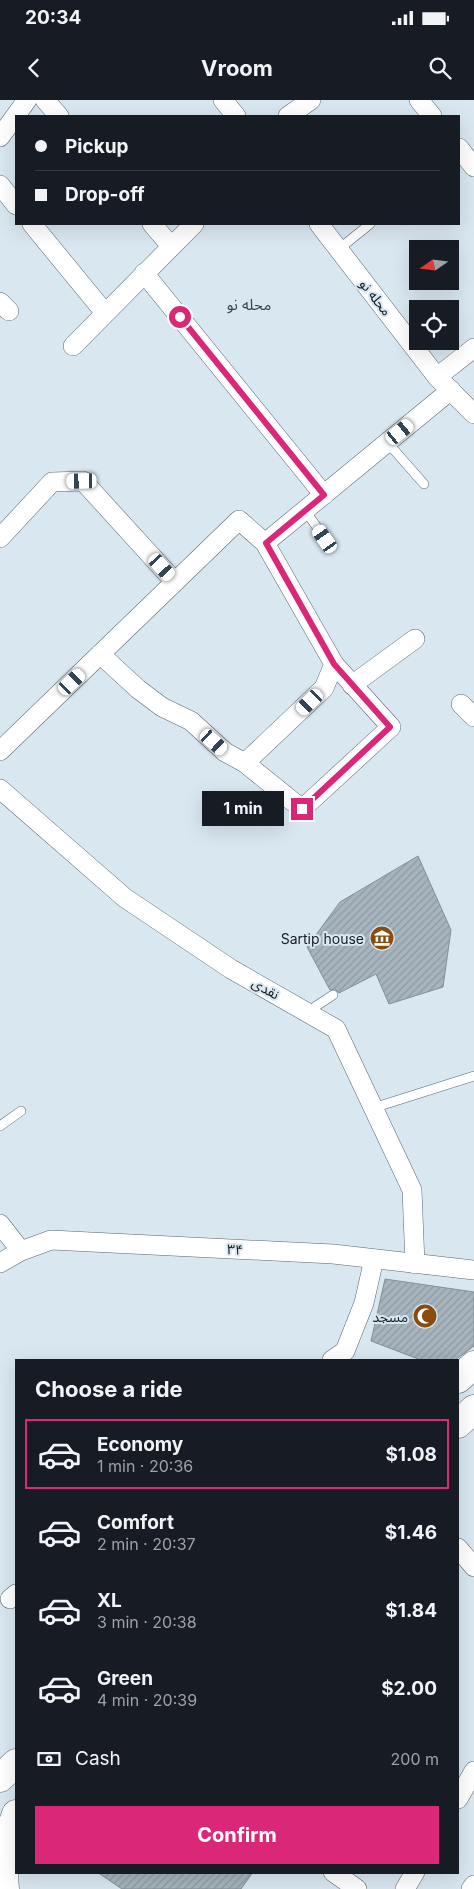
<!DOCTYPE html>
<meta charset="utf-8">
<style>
:root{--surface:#171b24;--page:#242831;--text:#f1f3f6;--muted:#9ea1a6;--line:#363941;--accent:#db2777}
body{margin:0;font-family:Inter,"Noto Sans Arabic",sans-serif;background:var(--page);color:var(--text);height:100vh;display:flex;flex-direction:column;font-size:19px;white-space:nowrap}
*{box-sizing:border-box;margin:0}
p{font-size:16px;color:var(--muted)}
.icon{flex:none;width:28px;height:28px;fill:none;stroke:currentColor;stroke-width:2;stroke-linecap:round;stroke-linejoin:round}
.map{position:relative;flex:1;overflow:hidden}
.panel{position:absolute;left:15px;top:1259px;width:444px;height:515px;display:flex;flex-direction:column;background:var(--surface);border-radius:0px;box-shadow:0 5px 20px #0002}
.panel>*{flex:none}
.top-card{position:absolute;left:15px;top:15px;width:445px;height:110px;border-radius:0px;box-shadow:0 5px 20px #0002;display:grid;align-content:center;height:110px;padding:0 20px;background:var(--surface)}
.needle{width:32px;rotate:256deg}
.buttons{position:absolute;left:409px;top:140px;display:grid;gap:10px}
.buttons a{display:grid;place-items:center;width:50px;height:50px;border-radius:0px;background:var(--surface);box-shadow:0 5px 20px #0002;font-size:25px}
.end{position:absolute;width:22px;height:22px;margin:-11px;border:6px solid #db2777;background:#fff;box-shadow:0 0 0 2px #fff}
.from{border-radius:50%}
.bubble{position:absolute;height:35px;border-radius:0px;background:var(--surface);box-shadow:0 5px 20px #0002;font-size:16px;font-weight:700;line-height:35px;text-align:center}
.car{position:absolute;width:15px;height:30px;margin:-15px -8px;border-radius:6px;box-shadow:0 0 4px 1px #0007;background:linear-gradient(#fff 24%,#345 0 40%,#fff 0 76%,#345 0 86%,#fff 0)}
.top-card b{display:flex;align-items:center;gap:18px;height:48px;font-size:19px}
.top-card b+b{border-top:1px solid var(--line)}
.top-card i{width:12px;height:12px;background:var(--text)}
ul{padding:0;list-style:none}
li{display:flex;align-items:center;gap:15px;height:70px;margin:0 10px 8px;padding:0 10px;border:2px solid transparent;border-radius:0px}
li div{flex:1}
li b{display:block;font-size:19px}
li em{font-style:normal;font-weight:700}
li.current{border-color:var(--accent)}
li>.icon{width:45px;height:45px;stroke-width:1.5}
h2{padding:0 20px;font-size:22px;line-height:60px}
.pay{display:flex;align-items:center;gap:12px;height:55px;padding:0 20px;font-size:19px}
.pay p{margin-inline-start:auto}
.action{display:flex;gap:10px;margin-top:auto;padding:10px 20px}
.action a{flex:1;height:58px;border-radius:0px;background:var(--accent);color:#fff;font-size:20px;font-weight:700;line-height:58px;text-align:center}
.status{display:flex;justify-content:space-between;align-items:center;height:35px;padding:0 25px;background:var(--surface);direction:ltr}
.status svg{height:14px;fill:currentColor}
header{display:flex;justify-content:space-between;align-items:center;height:65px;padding:0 20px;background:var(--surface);font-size:22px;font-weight:700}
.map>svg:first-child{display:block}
.building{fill:url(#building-hatch);stroke:#839099}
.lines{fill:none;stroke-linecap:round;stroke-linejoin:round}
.service-casing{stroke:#5a666e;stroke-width:10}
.minor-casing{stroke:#5a666e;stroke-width:20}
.primary-casing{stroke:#5a666e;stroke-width:29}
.service{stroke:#fff;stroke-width:9}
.minor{stroke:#fff;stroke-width:19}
.primary{stroke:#fff;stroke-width:28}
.route{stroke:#db2777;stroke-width:6}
.labels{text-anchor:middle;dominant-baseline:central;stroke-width:4;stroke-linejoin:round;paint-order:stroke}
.street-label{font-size:14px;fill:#171c20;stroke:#d9e7f1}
.poi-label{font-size:14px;fill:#171c20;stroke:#d9e7f1;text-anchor:end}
.neighbourhood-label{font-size:15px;fill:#37424a;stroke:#d9e7f1}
</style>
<div class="status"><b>20:34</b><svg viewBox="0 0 49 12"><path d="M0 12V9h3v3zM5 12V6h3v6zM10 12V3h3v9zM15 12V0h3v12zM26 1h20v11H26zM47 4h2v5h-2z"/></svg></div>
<header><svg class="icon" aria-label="back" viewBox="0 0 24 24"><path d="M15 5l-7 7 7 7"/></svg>Vroom<svg class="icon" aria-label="search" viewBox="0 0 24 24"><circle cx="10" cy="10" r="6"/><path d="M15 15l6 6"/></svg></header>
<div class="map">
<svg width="474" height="1789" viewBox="0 0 474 1789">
<defs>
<pattern id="building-hatch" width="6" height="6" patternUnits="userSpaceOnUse" patternTransform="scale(1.25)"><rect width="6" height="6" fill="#a7b4bd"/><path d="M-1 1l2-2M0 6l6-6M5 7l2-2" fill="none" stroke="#8f9aa2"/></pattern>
</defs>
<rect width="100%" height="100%" fill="#d9e7f1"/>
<path class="building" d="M418,756L451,830L443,887L389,904L376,874L339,893L335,889L330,890L307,847L340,802Z
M385,1179L474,1192V1246L455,1260H421L371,1241Z
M97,1772H253L241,1789H122Z"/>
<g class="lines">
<defs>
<path id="service" d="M339,149L370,124
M387,342L424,384
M305,410L325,439
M307,912L333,895
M373,1008L474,976
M0,1026L21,1011"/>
<path id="minor" d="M45,0L59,16
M223,0L236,16
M419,0L432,16
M288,16L311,0
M0,37L27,0
M459,48L474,67
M0,85L16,105
M32,124L105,213
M152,124L171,146
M319,124L437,277L474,314
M144,173L324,395
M0,202L9,211
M73,246L194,124
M437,277L474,248
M0,438L52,382L83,381L175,482
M100,554L138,589L162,607L191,621L225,652L245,663L324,588L334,564L265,443
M352,585L415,539
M461,604L474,617
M0,651L239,420L265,443L451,290
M245,663L302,709L391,627L334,564
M0,689L125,798L231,869L336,929L412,1090L415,1164
M0,1124L21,1151
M0,1163L21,1151L51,1140L333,1154L474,1170
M332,1260L345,1251L364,1203L374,1159
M458,1448L474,1467
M10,1499L16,1494
M458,1699L474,1671
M333,1772L357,1789
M405,1789L415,1772
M471,1789L474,1785"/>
<path id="primary" d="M458,1279L474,1265
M458,1324L474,1309
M0,1678L16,1663
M5,1789C2,1760 6,1741 16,1714"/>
</defs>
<use href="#service" class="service-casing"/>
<use href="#minor" class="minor-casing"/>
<use href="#primary" class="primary-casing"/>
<use href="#service" class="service"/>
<use href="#minor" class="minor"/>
<use href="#primary" class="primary"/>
</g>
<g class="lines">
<path class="route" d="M180,217L324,395L266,443L334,564L390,627L302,709"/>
</g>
<defs>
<symbol id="museum-disc" viewBox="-11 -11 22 22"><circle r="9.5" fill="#8a4c0e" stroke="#d9e7f1"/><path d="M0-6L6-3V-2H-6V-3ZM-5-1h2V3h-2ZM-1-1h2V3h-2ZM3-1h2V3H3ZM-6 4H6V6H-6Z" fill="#fff"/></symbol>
<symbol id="mosque-disc" viewBox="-11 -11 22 22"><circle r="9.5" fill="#8a4c0e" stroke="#d9e7f1"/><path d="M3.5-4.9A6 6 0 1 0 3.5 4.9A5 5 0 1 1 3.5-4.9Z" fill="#fff"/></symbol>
</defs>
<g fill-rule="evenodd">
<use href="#museum-disc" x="368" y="824" width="28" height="28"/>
<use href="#mosque-disc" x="411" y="1202" width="28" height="28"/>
</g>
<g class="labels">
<g class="street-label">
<text transform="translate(376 197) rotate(52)">محله نو</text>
<text transform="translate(266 888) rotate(30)">نقدی</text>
<text transform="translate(235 1149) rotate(3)">۳۴</text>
</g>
<g class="poi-label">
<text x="364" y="838">Sartip house</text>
<text x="408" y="1216">مسجد</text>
</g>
<g class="neighbourhood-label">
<text x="249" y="204">محله نو</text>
</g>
</g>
</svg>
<div class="buttons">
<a><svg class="needle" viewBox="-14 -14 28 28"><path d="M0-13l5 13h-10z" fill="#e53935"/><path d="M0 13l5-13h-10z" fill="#9ea1a6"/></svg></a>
<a><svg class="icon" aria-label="locate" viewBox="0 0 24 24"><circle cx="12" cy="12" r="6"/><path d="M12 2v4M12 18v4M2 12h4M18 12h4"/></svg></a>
</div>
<i class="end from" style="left:180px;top:217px"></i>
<i class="end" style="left:302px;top:709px"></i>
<div class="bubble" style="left:202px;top:691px;width:82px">1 min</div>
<i class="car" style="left:400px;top:332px;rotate:51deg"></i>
<i class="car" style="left:82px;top:381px;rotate:269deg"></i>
<i class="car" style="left:325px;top:439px;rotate:325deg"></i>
<i class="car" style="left:162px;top:467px;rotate:138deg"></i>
<i class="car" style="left:72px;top:582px;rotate:46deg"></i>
<i class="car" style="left:310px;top:602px;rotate:226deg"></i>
<i class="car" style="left:214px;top:642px;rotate:132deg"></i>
<div class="top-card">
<b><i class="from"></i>Pickup</b>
<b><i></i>Drop-off</b>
</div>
<section class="panel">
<h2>Choose a ride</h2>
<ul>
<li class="current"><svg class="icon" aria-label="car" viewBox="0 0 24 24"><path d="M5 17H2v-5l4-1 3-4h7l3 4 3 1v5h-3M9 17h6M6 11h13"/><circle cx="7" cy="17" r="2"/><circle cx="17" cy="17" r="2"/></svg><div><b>Economy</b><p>1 min · 20:36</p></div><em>$1.08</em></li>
<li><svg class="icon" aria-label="car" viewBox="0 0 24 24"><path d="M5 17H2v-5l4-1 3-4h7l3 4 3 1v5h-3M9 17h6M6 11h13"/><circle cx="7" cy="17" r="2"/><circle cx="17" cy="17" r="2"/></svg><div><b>Comfort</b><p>2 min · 20:37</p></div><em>$1.46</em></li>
<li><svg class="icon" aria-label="car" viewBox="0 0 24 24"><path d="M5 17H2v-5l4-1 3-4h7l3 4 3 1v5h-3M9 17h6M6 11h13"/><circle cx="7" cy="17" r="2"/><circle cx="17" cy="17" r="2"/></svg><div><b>XL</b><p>3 min · 20:38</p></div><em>$1.84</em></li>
<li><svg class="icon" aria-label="car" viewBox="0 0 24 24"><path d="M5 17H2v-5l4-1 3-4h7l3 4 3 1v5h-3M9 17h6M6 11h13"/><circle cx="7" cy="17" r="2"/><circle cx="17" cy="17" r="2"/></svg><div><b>Green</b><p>4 min · 20:39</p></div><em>$2.00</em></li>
</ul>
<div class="pay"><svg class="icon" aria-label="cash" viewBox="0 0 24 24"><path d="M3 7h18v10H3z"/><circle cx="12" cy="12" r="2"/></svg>Cash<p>200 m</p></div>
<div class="action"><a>Confirm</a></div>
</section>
</div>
